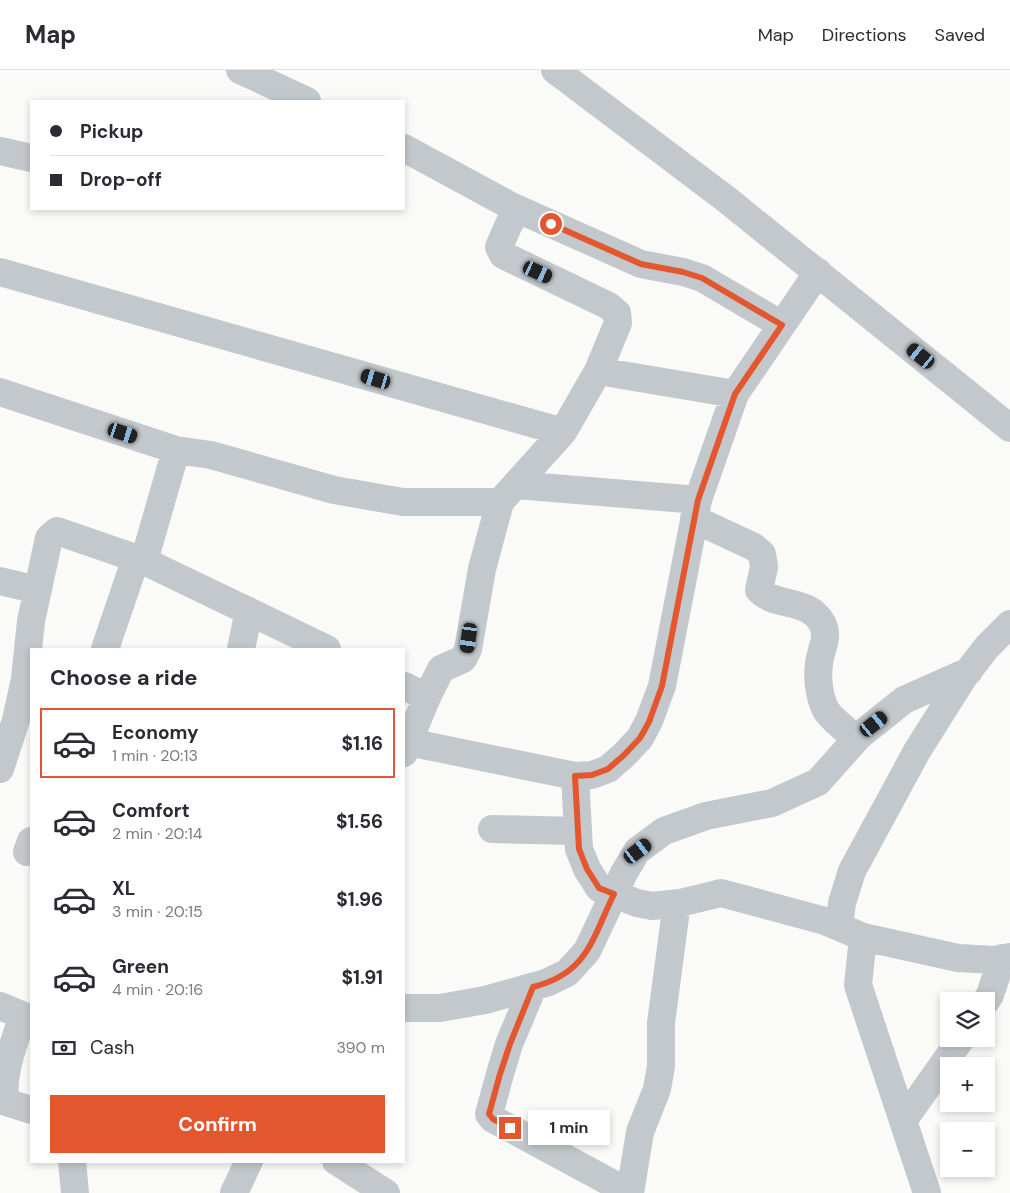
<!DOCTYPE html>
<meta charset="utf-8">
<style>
:root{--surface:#fff;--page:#f2f2f3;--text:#2b2b33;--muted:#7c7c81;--line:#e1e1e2;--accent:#e4572e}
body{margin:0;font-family:"DM Sans",sans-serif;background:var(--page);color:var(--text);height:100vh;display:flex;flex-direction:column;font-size:19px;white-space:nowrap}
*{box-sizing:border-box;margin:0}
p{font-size:16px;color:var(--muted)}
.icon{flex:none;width:28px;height:28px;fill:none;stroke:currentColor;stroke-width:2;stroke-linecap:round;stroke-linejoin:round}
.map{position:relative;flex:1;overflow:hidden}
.side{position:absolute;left:30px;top:578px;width:375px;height:515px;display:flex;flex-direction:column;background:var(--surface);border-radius:0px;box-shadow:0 2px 8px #0003}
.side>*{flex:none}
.top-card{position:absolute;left:30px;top:30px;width:375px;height:110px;border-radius:0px;box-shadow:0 2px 8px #0003;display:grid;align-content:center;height:110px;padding:0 20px;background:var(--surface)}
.tools{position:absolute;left:940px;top:922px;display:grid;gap:10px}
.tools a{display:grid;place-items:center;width:55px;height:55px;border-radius:0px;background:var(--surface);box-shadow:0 2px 8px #0003;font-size:25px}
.end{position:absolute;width:22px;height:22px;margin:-11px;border:6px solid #e4572e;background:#fff;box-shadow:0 0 0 2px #fff}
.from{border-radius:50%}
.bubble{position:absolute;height:35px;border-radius:0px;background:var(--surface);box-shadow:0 2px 8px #0003;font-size:16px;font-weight:700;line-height:35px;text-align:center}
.car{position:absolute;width:15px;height:30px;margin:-15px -8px;border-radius:6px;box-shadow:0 0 4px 1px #0007;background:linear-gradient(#222 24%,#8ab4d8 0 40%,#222 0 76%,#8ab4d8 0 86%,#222 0)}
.top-card b{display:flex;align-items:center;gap:18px;height:48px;font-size:19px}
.top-card b+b{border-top:1px solid var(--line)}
.top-card i{width:12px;height:12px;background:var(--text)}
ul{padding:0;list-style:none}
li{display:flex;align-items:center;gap:15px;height:70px;margin:0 10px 8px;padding:0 10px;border:2px solid transparent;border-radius:0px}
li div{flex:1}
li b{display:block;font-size:19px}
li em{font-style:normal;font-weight:700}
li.on{border-color:var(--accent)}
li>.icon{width:45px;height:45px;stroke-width:1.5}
h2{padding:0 20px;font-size:22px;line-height:60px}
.pay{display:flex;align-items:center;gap:12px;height:55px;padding:0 20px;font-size:19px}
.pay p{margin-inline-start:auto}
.action{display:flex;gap:10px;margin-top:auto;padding:10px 20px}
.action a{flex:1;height:58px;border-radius:0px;background:var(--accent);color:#fff;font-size:20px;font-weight:700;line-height:58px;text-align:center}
header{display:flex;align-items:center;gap:30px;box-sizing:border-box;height:70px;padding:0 25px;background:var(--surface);border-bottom:1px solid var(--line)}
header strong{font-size:24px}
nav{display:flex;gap:28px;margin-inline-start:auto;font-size:18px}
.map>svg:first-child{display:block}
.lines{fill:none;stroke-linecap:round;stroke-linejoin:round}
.minor{stroke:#c3c8cc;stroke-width:28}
.route{stroke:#e4572e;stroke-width:6}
</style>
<header>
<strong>Map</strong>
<nav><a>Map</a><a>Directions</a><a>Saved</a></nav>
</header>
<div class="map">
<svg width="1010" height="1123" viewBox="0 0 1010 1123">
<rect width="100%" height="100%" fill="#fafaf8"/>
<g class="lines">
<path class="minor" d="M240,0L307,31
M555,0L726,129L1010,358
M404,78L511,136L641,194L683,202L702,208L782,255
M0,81L31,88
M518,139L509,154L499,177L503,185L609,236L617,243L618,253L598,301
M0,202L563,362L598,301L735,324L818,202
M0,322L176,380L211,385L334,420L403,432H500L563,362
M176,380L144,491L327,579
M516,415L698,430L735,324
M694,449L754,477L762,484L764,497L759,520C776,538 807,527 822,553C830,567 820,580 819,594C817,608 819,627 826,640C831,649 848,661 856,669
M0,511L38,520
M105,579L136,488
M241,579L249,541
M404,616L427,627L404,683
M427,627L441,599L463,589L468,579L482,499L500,432
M408,672L575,706L592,705L608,699L624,685L640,668L649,651L662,616L698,430
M0,699L16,650L25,609L31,551L49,468L57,461L144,491
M575,706L579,779L587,799L599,818L614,824L637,833L652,836L680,833L721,823L825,851L863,867L958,888L994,890L1010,887
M492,759L577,761
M27,782L31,771
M839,857L842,833L852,801L917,681L963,608L987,577L1010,554
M863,867L858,915L927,1123
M533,917L509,974L500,1004L489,1044L493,1049L630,1123
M986,931L990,925L1002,888
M0,936L31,949
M404,938H440L485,930L546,913L567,903L587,881L624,803L637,781L664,761L706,746L772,733L818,712L859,666L904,630L969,601
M23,946C15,970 0,1007 6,1032L31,1040
M903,1051L961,969
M72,1091L75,1123
M336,1091L386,1123
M234,1123L249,1091
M630,1123L640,1062L657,1019L661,996V953L676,840"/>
</g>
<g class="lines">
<path class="route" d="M510,1058L493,1049L489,1044L500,1004L510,974L533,917C588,903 592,869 614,824L599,818L587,799L579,779L575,706L592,705L608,699L624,685L640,668L649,652L662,616L698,430L735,324L782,255L702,208L683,202L641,194L551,154"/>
</g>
</svg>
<div class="tools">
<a><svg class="icon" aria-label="layers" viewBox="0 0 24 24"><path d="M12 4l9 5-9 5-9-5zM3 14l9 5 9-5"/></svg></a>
<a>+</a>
<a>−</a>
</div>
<i class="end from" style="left:551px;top:154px"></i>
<i class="end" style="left:510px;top:1058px"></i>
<div class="bubble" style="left:528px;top:1040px;width:82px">1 min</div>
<i class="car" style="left:538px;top:202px;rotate:115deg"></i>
<i class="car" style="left:921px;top:286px;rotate:309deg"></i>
<i class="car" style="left:376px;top:309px;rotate:286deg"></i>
<i class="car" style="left:123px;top:363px;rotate:108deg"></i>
<i class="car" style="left:469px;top:568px;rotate:188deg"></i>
<i class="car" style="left:874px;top:654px;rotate:51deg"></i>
<i class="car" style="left:638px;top:781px;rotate:53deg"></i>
<div class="top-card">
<b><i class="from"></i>Pickup</b>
<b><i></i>Drop-off</b>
</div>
<section class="side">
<h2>Choose a ride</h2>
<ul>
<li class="on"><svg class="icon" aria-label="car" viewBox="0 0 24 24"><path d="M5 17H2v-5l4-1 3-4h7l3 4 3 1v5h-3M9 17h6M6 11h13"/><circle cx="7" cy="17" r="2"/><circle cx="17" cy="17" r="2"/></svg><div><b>Economy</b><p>1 min · 20:13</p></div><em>$1.16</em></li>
<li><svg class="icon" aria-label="car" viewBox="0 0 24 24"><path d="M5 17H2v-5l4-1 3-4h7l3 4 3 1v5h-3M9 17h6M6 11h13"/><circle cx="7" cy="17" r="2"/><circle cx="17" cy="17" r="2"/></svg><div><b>Comfort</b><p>2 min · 20:14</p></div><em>$1.56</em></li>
<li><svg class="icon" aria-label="car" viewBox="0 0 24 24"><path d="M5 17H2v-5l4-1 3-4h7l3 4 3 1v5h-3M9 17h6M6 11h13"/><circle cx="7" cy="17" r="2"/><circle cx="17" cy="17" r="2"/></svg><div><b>XL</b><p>3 min · 20:15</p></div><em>$1.96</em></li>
<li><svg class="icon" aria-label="car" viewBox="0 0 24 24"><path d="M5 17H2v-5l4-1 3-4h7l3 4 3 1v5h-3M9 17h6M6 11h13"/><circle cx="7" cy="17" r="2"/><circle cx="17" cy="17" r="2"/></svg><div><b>Green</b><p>4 min · 20:16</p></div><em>$1.91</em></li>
</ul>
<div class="pay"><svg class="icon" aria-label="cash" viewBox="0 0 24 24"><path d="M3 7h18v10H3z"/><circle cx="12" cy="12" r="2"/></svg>Cash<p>390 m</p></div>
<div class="action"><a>Confirm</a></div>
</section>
</div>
